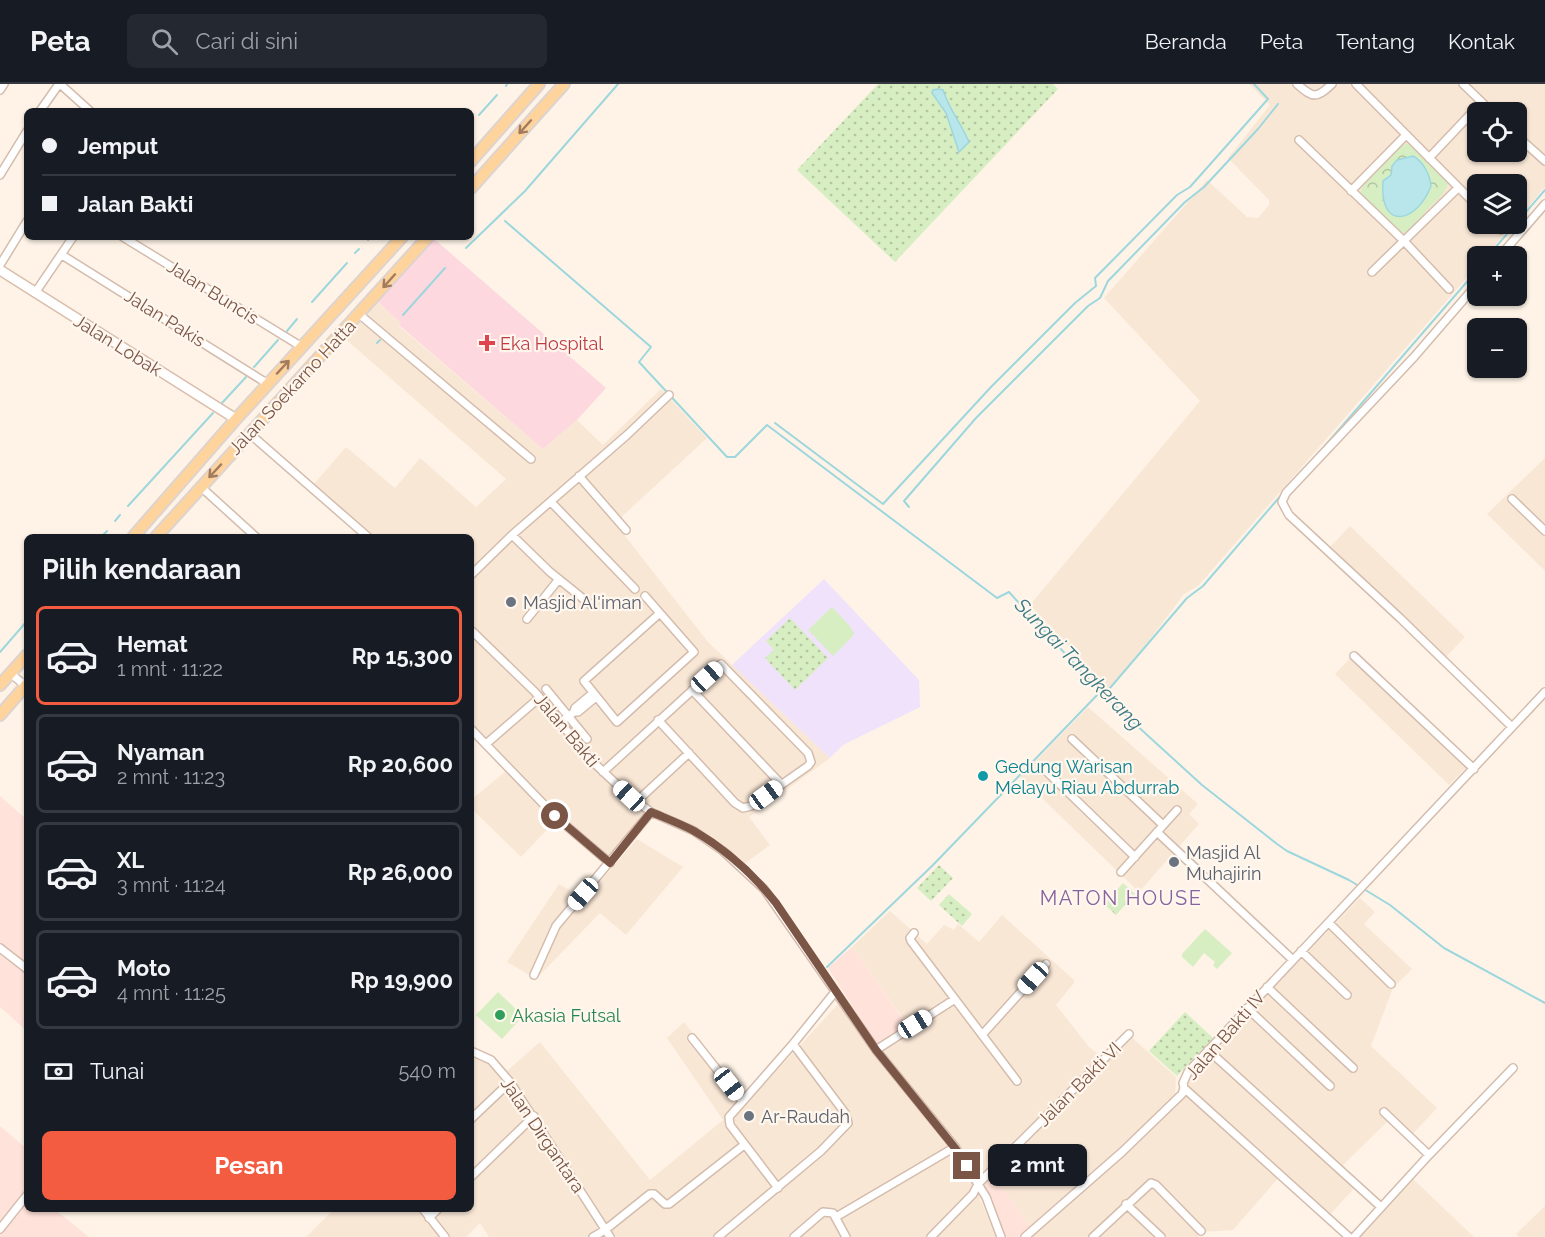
<!DOCTYPE html>
<html lang="id">
<meta charset="utf-8">
<style>
:root{--surface:#171b24;--page:#242831;--text:#f1f3f6;--muted:#9ea1a6;--line:#363941;--accent:#f35c40}
body{margin:0;font-family:Raleway,sans-serif;background:var(--page);color:var(--text);height:100vh;display:flex;flex-direction:column;font-size:22px;white-space:nowrap}
*{box-sizing:border-box;margin:0}
p{font-size:20px;color:var(--muted)}
.icon{flex:none;width:33px;height:33px;fill:none;stroke:currentColor;stroke-width:2;stroke-linecap:round;stroke-linejoin:round}
.map{position:relative;flex:1;overflow:hidden}
.side{position:absolute;left:24px;top:450px;width:450px;height:678px;display:flex;flex-direction:column;background:var(--surface);border-radius:9px;box-shadow:0 2px 4px #0004}
.side>*{flex:none}
.hud{position:absolute;left:24px;top:24px;width:450px;height:132px;border-radius:9px;box-shadow:0 2px 4px #0004;display:grid;align-content:center;height:132px;padding:0 18px;background:var(--surface)}
.controls{position:absolute;left:1467px;top:18px;display:grid;gap:12px}
.controls a{display:grid;place-items:center;width:60px;height:60px;border-radius:9px;background:var(--surface);box-shadow:0 2px 4px #0004;font-size:30px}
.end{position:absolute;width:27px;height:27px;margin:-14px;border:8px solid #7b5647;background:#fff;box-shadow:0 0 0 3px #fff}
.from{border-radius:50%}
.bubble{position:absolute;height:42px;border-radius:9px;background:var(--surface);box-shadow:0 2px 4px #0004;font-size:20px;font-weight:700;line-height:42px;text-align:center}
.car{position:absolute;width:18px;height:36px;margin:-18px -9px;border-radius:8px;box-shadow:0 0 4px 2px #0007;background:linear-gradient(#fff 24%,#345 0 40%,#fff 0 76%,#345 0 86%,#fff 0)}
.hud b{display:flex;align-items:center;gap:21px;height:57px;font-size:22px}
.hud b+b{border-top:2px solid var(--line)}
.hud i{width:15px;height:15px;background:var(--text)}
ul{padding:0;list-style:none}
li{display:flex;align-items:center;gap:18px;height:99px;margin:0 12px 9px;padding:0 6px;border:3px solid var(--line);border-radius:9px}
li div{flex:1}
li b{display:block;font-size:22px}
li em{font-style:normal;font-weight:700}
li.selected{border-color:var(--accent)}
li>.icon{width:54px;height:54px;stroke-width:1.5}
h2{padding:0 18px;font-size:27px;line-height:72px}
.pay{display:flex;align-items:center;gap:15px;height:66px;padding:0 18px;font-size:22px}
.pay p{margin-inline-start:auto}
.primary-button{display:flex;gap:12px;margin-top:auto;padding:12px 18px}
.primary-button a{flex:1;height:69px;border-radius:9px;background:var(--accent);color:#fff;font-size:24px;font-weight:700;line-height:69px;text-align:center}
header{display:flex;align-items:center;gap:36px;box-sizing:border-box;height:84px;padding:0 30px;background:var(--surface);border-bottom:2px solid var(--line)}
header strong{font-size:28px}
nav{display:flex;gap:33px;margin-inline-start:auto;font-size:21px}
.search{width:420px;height:54px;background:var(--page);display:flex;align-items:center;gap:15px;box-sizing:border-box;padding:0 21px;border-radius:9px;color:var(--muted);font-size:22px}
.map>svg:first-child{display:block}
.residential{fill:#f9e7d6;fill-rule:evenodd}
.commercial{fill:#ffe2d9}
.education{fill:#f0e2fb}
.medical{fill:#fdd8df}
.grass{fill:url(#grass-dots)}
.forest{fill:url(#forest-firs)}
.park{fill:url(#park-crowns)}
.garden{fill:#d7eec2}
.water{fill:#b8e6ea;stroke:#9dd7dd;stroke-width:1.5}
.lines{fill:none;stroke-linecap:round;stroke-linejoin:round}
.stream{stroke:#9dd7dd;stroke-width:2}
.minor-casing{stroke:#d4bcad;stroke-width:10}
.secondary-casing{stroke:#dabdac;stroke-width:12}
.primary-casing{stroke:#ddd3cf;stroke-width:14}
.minor{stroke:#fff;stroke-width:7}
.secondary{stroke:#fff;stroke-width:9}
.primary{stroke:#ffd49c;stroke-width:10}
.oneway{stroke:#a37c60}
.route{stroke:#7b5647;stroke-width:8}
.health-dot{fill:#e0444e;stroke:#fff7ee;stroke-width:2}
.worship-dot{fill:#6b7280;stroke:#fff7ee;stroke-width:2}
.culture-dot{fill:#0f9aa8;stroke:#fff7ee;stroke-width:2}
.leisure-dot{fill:#2e9e5b;stroke:#fff7ee;stroke-width:2}
.labels{text-anchor:middle;dominant-baseline:central;stroke-width:4.5;stroke-linejoin:round;paint-order:stroke}
.street-label{font-size:18px;fill:#7b5647;stroke:#fff7ee}
.health-label{font-size:18px;fill:#be3a42;stroke:#fff7ee;text-anchor:start}
.worship-label{font-size:18px;fill:#5b616d;stroke:#fff7ee;text-anchor:start}
.culture-label{font-size:18px;fill:#0d838f;stroke:#fff7ee;text-anchor:start}
.leisure-label{font-size:18px;fill:#27864d;stroke:#fff7ee;text-anchor:start}
.water-label{font-size:20px;font-style:italic;fill:#3a7a82;stroke:#fff7ee}
.neighbourhood-label{font-size:20px;letter-spacing:1.5px;fill:#86639e;stroke:#fff7ee}
</style>
<header>
<strong>Peta</strong>
<div class="search"><svg class="icon" aria-label="search" viewBox="0 0 24 24"><circle cx="10" cy="10" r="6"/><path d="M15 15l6 6"/></svg>Cari di sini</div>
<nav><a>Beranda</a><a>Peta</a><a>Tentang</a><a>Kontak</a></nav>
</header>
<div class="map">
<svg width="1545" height="1153" viewBox="0 0 1545 1153">
<defs>
<pattern id="grass-dots" width="8" height="8" patternUnits="userSpaceOnUse" patternTransform="scale(1.5)"><rect width="8" height="8" fill="#d7eec2"/><path d="M2 2h.1M6 6h.1" fill="none" stroke="#b3c49f" stroke-width="1.8" stroke-linecap="round"/></pattern>
<pattern id="forest-firs" width="22" height="20" patternUnits="userSpaceOnUse" patternTransform="scale(1.5)"><rect width="22" height="20" fill="#d7eec2"/><path d="M5 1l3.5 6h-7zM16 11l3.5 6h-7z" fill="#b3c49f"/></pattern>
<pattern id="park-crowns" width="20" height="18" patternUnits="userSpaceOnUse" patternTransform="scale(1.5)"><rect width="20" height="18" fill="#d7eec2"/><path d="M2 6a3 3 0 1 1 6 0M12 15a3 3 0 1 1 6 0" fill="none" stroke="#b3c49f"/></pattern>
</defs>
<rect width="100%" height="100%" fill="#fef3e6"/>
<path class="residential" d="M1249,0H1545V103L1517,136L1516,100H1478V140H1514L1485,172H1478L1477,182L1198,502L1184,510L1151,554L1108,605L1030,521L1200,317L1104,214L1207,96L1247,133L1258,134L1269,121V116L1228,74L1270,21ZM1478,28H1516V68H1478Z
M376,216L401,239L399,242L543,365L577,336L603,361L661,305L707,354L615,439L708,558L830,674L749,733L770,761L744,780L705,749L636,714L606,688L535,602L471,542V453H372L313,401L346,363L395,404L420,374L476,423L506,395L342,252Z
M1545,374V487L1487,430Z
M1350,442L1465,553L1445,574L1330,463Z
M471,551L532,611L590,679L613,704L649,731L607,773L559,733L521,773L471,724V716L511,683L471,642Z
M1354,570L1469,681L1449,701L1335,590Z
M1088,623L1198,720L1189,730L1199,740L1139,808L1020,693Z
M637,755L683,783L626,851L600,829L536,895L507,878L559,800L585,815Z
M1360,814L1375,828L1364,840L1412,885L1393,904L1371,962L1437,1024L1409,1054L1389,1036L1340,1084L1358,1100L1326,1135L1280,1092L1233,1146L1203,1148L1198,1153H1028L1077,1112L1185,1009L1189,991Z
M890,827L927,860L944,841L954,846L958,840L979,858L1002,831L1074,896V899L1056,921L1089,963L1101,972L980,1093L956,1058L877,961L907,940L852,863Z
M838,920L890,989L955,1067L973,1098L996,1153H489L480,1139L466,1153H306L331,1128L329,1125H471V970L490,977L501,992L540,958L650,1096L723,1036L667,954L684,938L747,1019Z
M1130,952L1176,993L1175,1014L1031,1144L993,1091Z
M1412,1094L1474,1153H1357Z
M1545,1122V1153H1519L1516,1150Z"/>
<path class="commercial" d="M0,712L27,736V947L0,923Z
M852,863L907,941L877,961L828,884Z
M0,1042L27,1065V1100L25,1102L27,1104V1125H54L89,1153H0Z
M993,1091L1031,1144L1019,1153H1005L982,1101Z"/>
<path class="education" d="M824,495L919,596L920,623L843,661L830,674L732,581Z"/>
<path class="medical" d="M433,154L606,304L577,336L543,365L399,241L401,239L376,216Z"/>
<path class="grass" d="M878,0H1053L1058,5L895,178L797,86Z
M790,534L828,574L795,606L765,574L774,566L766,557Z
M939,781L953,794L931,817L917,804Z
M949,810L972,830L962,842L939,821Z
M1185,928L1213,954L1177,992L1149,967Z"/>
<path class="forest" d="M1123,799L1135,810L1116,831L1104,820Z"/>
<path class="park" d="M1408,59L1448,99C1446,110 1436,117 1428,125C1422,131 1415,148 1406,149C1396,150 1366,117 1361,108V105C1373,90 1391,66 1408,59Z"/>
<path class="garden" d="M832,523L849,541L854,549L852,553L833,572L808,546Z
M1205,845L1232,869L1217,885L1213,881L1215,878L1204,869L1193,883L1182,873V870Z
M498,908L523,932L502,955L476,931Z"/>
<path class="water" d="M938,5L943,6C949,25 961,39 969,58L959,68L946,29L932,9L933,6Z
M1413,72C1423,77 1430,91 1431,102C1417,139 1379,148 1383,97L1391,91L1392,82L1397,76Z"/>
<g class="lines">
<path class="stream" d="M506,2L507,0
M479,31L497,11
M505,137L651,263L639,278L727,373H735L767,341L997,514L1009,508L1100,608L1202,701L1277,760L1287,767L1349,796L1390,821L1444,864L1545,919
M368,156L371,153
M466,164L525,107L618,0
M355,169L359,165
M1488,172L1545,106
M312,218L347,179
M403,231L445,184
M287,247L297,235
M377,259L380,256
M254,283L278,256
M222,319L246,293
M775,339L883,420L991,303L1075,219L1096,202L1095,194L1177,111L1190,103L1268,15L1254,0
M1311,378L1478,185
M128,422L213,329
M909,423L904,417L976,334L1088,222L1100,214L1108,197L1185,118L1204,103L1258,45L1278,20
M115,437L120,431
M101,453L107,447
M0,568L27,537
M1104,611L1187,514L1203,502L1283,409
M827,883L933,781L1100,608"/>
<defs>
<path id="minor" d="M60,0L90,27
M1297,0C1313,14 1316,15 1332,0
M1356,0L1478,123
M1463,0L1492,28
M0,6L4,0
M40,27L59,0
M1516,51L1545,77
M1299,56L1404,157L1449,205
M1429,74L1481,19
M0,91L27,47
M1351,107L1406,51
M1495,140L1501,146
M123,153L302,263
M62,171L268,300
M1500,172L1545,120
M0,181L27,137
M1372,188L1458,104
M1478,199L1414,273L1286,409L1282,418L1289,431L1400,534L1512,643
M35,209L73,153
M359,230L531,375
M250,350L368,453
M579,392L626,446
M201,403L256,453
M1512,415L1545,447
M551,418L635,505
M512,451L550,488L591,521
M471,491L512,451L627,351L669,311
M645,512L694,568L617,638L584,597L660,529
M527,535L559,495
M471,546L535,608L592,677L629,712L651,728L694,747L723,767L764,805L876,966L955,1063L986,1113L1001,1153
M1354,572L1474,685
M10,589L27,603
M546,605L587,655
M692,606L781,700
M574,628L575,624L593,609
M565,635L574,628H578L596,613
M471,645L555,732L610,779
M1072,655L1163,741
M486,660L539,614
M1044,685L1135,773
M603,688L721,580L808,669L811,678L808,682L751,722L743,724L735,719L658,636
M636,718L689,669
M1157,748L1293,876
M1121,788L1177,726
M1329,839L1391,900
M914,849L910,854L911,857L1017,997
M0,864L27,885
M1301,867L1347,911
M534,891L556,842L651,728
M1267,903L1353,984
M1247,924L1330,1002
M982,951L1046,880
M692,954L742,1017
M876,966L955,915
M1208,966L1381,1123
M471,967L491,976L510,998L610,1153
M1184,1004L1349,1153
M471,1035L510,998
M1429,1071L1513,984
M471,1093L534,1032
M778,1104L730,1041L729,1033L793,960L835,908
M1126,1120L1161,1153
M423,1125L445,1153
M836,1133L955,1063
M429,1134L438,1125
M0,1145L27,1111
M593,1153L605,1146L650,1110H654L665,1120H669L744,1061
M718,1153L821,1067L848,1039L845,1029L793,960
M794,1153L823,1128L833,1129L846,1153
M931,1153L973,1110L978,1100L1129,950
M1025,1153L1122,1068L1182,1010L1184,1004L1183,999L1188,988L1545,608
M1093,1153L1151,1099L1156,1101L1201,1147
M1354,1153L1429,1071L1384,1028"/>
<path id="secondary" d="M0,186L236,335"/>
<path id="primary" d="M471,77L539,0
M471,104L564,0
M133,453L236,335L402,153
M156,453L428,153
M0,601L27,571
M0,631L27,600"/>
</defs>
<use href="#minor" class="minor-casing"/>
<use href="#secondary" class="secondary-casing"/>
<use href="#primary" class="primary-casing"/>
<use href="#minor" class="minor"/>
<use href="#secondary" class="secondary"/>
<use href="#primary" class="primary"/>
</g>
<defs><path id="oneway-shaft" d="M-6 0H5M1.5-3L5.5 0L1.5 3" fill="none" stroke-width="1.6" stroke-linecap="round" stroke-linejoin="round" transform="scale(1.5)"/></defs>
<g class="oneway">
<use href="#oneway-shaft" transform="translate(525 43) rotate(132)"/>
<use href="#oneway-shaft" transform="translate(389 197) rotate(132)"/>
<use href="#oneway-shaft" transform="translate(283 283) rotate(-47)"/>
<use href="#oneway-shaft" transform="translate(215 387) rotate(133)"/>
</g>
<g class="lines">
<path class="route" d="M555,732L610,779L651,728C665,734 681,740 694,747C725,765 754,791 776,819L876,966L955,1064L967,1082"/>
</g>
<path class="health-dot" d="M484 250h6v6h6v6h-6v6h-6v-6h-6v-6h6z"/>
<g class="worship-dot">
<circle cx="511" cy="518" r="6"/>
<circle cx="1174" cy="778" r="6"/>
<circle cx="749" cy="1032" r="6"/>
</g>
<circle class="culture-dot" cx="983" cy="692" r="6"/>
<circle class="leisure-dot" cx="500" cy="931" r="6"/>
<g class="labels">
<g class="street-label">
<text transform="translate(213 208) rotate(32)">Jalan Buncis</text>
<text transform="translate(165 234) rotate(32)">Jalan Pakis</text>
<text transform="translate(118 261) rotate(32)">Jalan Lobak</text>
<text transform="translate(292 303) rotate(-47)">Jalan Soekarno Hatta</text>
<text transform="translate(567 646) rotate(50)">Jalan Bakti</text>
<text transform="translate(1225 951) rotate(-49)">Jalan Bakti IV</text>
<text transform="translate(1079 1000) rotate(-45)">Jalan Bakti VI</text>
<text transform="translate(543 1051) rotate(56)">Jalan Dirgantara</text>
</g>
<g class="health-label">
<text x="500" y="259">Eka Hospital</text>
</g>
<g class="worship-label">
<text x="523" y="518">Masjid Al'iman</text>
<text x="1186" y="768">Masjid Al<tspan x="1186" dy="21">Muhajirin</tspan></text>
<text x="761" y="1032">Ar-Raudah</text>
</g>
<g class="culture-label">
<text x="995" y="682">Gedung Warisan<tspan x="995" dy="21">Melayu Riau Abdurrab</tspan></text>
</g>
<g class="leisure-label">
<text x="512" y="931">Akasia Futsal</text>
</g>
<g class="water-label">
<text transform="translate(1079 580) rotate(46)">Sungai Tangkerang</text>
</g>
<g class="neighbourhood-label">
<text x="1121" y="814">MATON HOUSE</text>
</g>
</g>
</svg>
<div class="controls">
<a><svg class="icon" aria-label="locate" viewBox="0 0 24 24"><circle cx="12" cy="12" r="6"/><path d="M12 2v4M12 18v4M2 12h4M18 12h4"/></svg></a>
<a><svg class="icon" aria-label="layers" viewBox="0 0 24 24"><path d="M12 4l9 5-9 5-9-5zM3 14l9 5 9-5"/></svg></a>
<a>+</a>
<a>−</a>
</div>
<i class="end from" style="left:555px;top:732px"></i>
<i class="end" style="left:967px;top:1082px"></i>
<div class="bubble" style="left:988px;top:1060px;width:99px">2 mnt</div>
<i class="car" style="left:707px;top:593px;rotate:48deg"></i>
<i class="car" style="left:766px;top:711px;rotate:54deg"></i>
<i class="car" style="left:629px;top:712px;rotate:313deg"></i>
<i class="car" style="left:583px;top:810px;rotate:221deg"></i>
<i class="car" style="left:1033px;top:894px;rotate:222deg"></i>
<i class="car" style="left:915px;top:940px;rotate:58deg"></i>
<i class="car" style="left:729px;top:1000px;rotate:142deg"></i>
<div class="hud">
<b><i class="from"></i>Jemput</b>
<b><i></i>Jalan Bakti</b>
</div>
<section class="side">
<h2>Pilih kendaraan</h2>
<ul>
<li class="selected"><svg class="icon" aria-label="car" viewBox="0 0 24 24"><path d="M5 17H2v-5l4-1 3-4h7l3 4 3 1v5h-3M9 17h6M6 11h13"/><circle cx="7" cy="17" r="2"/><circle cx="17" cy="17" r="2"/></svg><div><b>Hemat</b><p>1 mnt · 11:22</p></div><em>Rp 15,300</em></li>
<li><svg class="icon" aria-label="car" viewBox="0 0 24 24"><path d="M5 17H2v-5l4-1 3-4h7l3 4 3 1v5h-3M9 17h6M6 11h13"/><circle cx="7" cy="17" r="2"/><circle cx="17" cy="17" r="2"/></svg><div><b>Nyaman</b><p>2 mnt · 11:23</p></div><em>Rp 20,600</em></li>
<li><svg class="icon" aria-label="car" viewBox="0 0 24 24"><path d="M5 17H2v-5l4-1 3-4h7l3 4 3 1v5h-3M9 17h6M6 11h13"/><circle cx="7" cy="17" r="2"/><circle cx="17" cy="17" r="2"/></svg><div><b>XL</b><p>3 mnt · 11:24</p></div><em>Rp 26,000</em></li>
<li><svg class="icon" aria-label="car" viewBox="0 0 24 24"><path d="M5 17H2v-5l4-1 3-4h7l3 4 3 1v5h-3M9 17h6M6 11h13"/><circle cx="7" cy="17" r="2"/><circle cx="17" cy="17" r="2"/></svg><div><b>Moto</b><p>4 mnt · 11:25</p></div><em>Rp 19,900</em></li>
</ul>
<div class="pay"><svg class="icon" aria-label="cash" viewBox="0 0 24 24"><path d="M3 7h18v10H3z"/><circle cx="12" cy="12" r="2"/></svg>Tunai<p>540 m</p></div>
<div class="primary-button"><a>Pesan</a></div>
</section>
</div>
